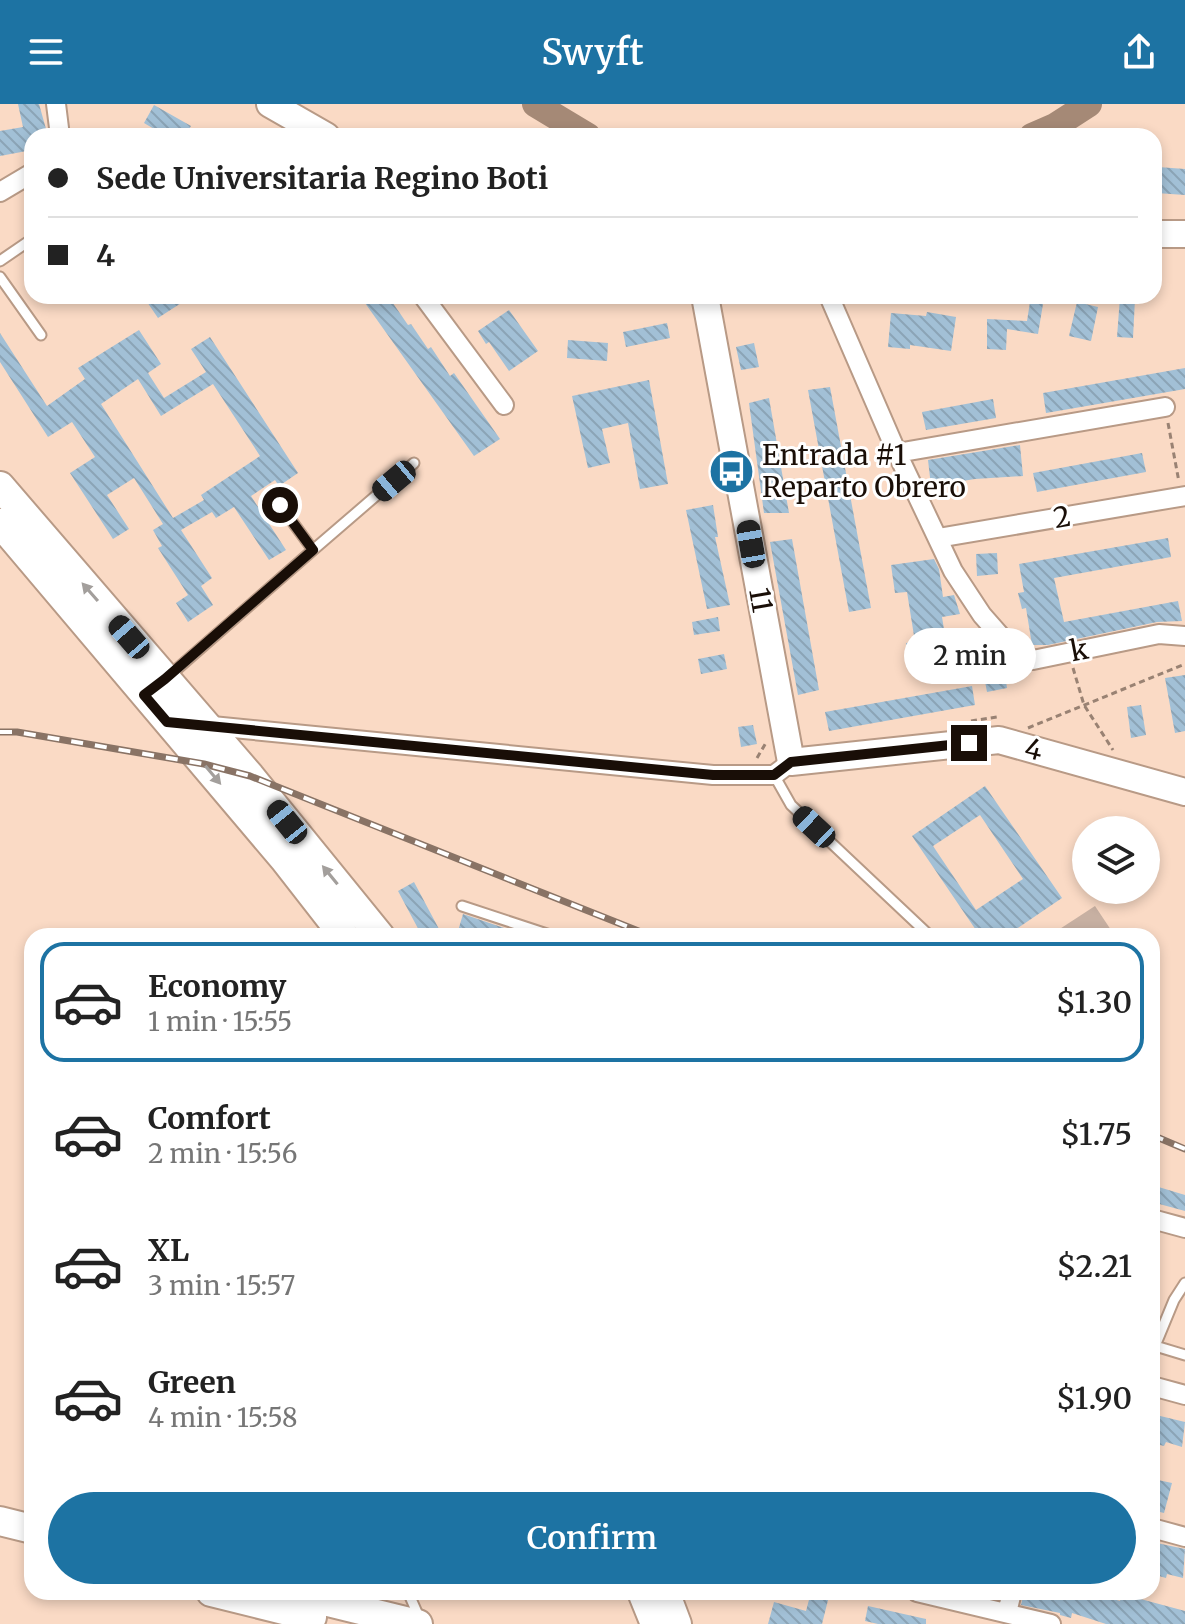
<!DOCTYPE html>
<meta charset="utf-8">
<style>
:root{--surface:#fff;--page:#f6f6f6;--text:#222;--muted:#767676;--line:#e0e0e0;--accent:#1d73a3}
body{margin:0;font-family:Merriweather,serif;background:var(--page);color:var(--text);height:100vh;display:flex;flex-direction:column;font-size:30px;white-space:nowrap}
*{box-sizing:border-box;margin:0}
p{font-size:26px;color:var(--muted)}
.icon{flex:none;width:44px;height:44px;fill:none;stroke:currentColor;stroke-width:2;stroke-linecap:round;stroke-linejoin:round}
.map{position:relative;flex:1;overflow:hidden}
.sheet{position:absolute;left:24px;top:824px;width:1136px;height:672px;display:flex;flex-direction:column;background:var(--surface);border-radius:24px;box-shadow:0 4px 12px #0003}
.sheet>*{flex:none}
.banner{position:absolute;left:24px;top:24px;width:1138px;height:176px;border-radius:24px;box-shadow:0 4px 12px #0003;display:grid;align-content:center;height:176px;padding:0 24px;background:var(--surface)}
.tools{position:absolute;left:1072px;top:712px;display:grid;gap:16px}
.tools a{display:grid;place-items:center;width:88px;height:88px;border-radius:50%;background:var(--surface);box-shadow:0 4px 12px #0003;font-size:40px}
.end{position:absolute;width:36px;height:36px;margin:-18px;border:10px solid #190e07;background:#fff;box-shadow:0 0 0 4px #fff}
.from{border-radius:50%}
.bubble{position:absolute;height:56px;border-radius:28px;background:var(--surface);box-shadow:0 4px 12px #0003;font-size:26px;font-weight:600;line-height:56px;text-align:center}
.car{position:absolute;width:24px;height:48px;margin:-24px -12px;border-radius:10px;box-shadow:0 0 6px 2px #0007;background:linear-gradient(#222 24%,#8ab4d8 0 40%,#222 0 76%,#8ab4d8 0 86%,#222 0)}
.banner b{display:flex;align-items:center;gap:28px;height:76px;font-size:30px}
.banner b+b{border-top:2px solid var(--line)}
.banner i{width:20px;height:20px;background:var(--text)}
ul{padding:14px 0 0;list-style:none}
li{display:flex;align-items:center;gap:24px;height:120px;margin:0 16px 12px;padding:0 8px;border:4px solid transparent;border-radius:24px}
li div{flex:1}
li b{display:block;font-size:30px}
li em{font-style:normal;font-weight:600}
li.active{border-color:var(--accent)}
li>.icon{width:72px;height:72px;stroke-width:1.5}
.button{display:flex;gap:16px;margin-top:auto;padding:16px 24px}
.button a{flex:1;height:92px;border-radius:48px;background:var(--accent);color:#fff;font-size:32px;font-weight:600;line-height:92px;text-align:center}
header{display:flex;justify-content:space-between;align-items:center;height:104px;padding:0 24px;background:var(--accent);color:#fff;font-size:36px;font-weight:600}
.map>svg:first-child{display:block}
.grass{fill:#c7b0a2}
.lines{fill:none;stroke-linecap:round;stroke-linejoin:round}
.river{stroke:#a58976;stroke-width:26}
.building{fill:url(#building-back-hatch);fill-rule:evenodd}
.lane-casing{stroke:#b89a86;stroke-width:13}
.street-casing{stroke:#b89a86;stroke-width:22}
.secondary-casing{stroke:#b89a86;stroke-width:30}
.primary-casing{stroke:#b89a86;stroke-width:32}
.path{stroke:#998273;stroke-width:3;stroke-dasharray:6 4;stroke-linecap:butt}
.lane{stroke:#fff;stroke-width:9}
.street{stroke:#fff;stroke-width:18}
.secondary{stroke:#fff;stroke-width:26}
.primary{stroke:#fff;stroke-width:28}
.rail-casing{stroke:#897365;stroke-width:7}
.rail{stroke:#fff;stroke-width:4;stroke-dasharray:12;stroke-linecap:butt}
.oneway{fill:#a39f9c}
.route{stroke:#190e07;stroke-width:10}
.labels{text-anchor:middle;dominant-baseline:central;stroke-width:6;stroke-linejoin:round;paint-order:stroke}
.poi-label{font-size:28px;fill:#190e07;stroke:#fff;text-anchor:start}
.street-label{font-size:28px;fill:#190e07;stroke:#fff}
</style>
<header><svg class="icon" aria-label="menu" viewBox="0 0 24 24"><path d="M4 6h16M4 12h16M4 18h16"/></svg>Swyft<svg class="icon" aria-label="share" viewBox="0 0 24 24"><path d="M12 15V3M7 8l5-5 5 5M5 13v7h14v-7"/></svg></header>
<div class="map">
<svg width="1185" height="1520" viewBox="0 0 1185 1520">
<defs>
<pattern id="building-back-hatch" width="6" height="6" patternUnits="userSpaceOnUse" patternTransform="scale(2)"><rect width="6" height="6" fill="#a2c0d6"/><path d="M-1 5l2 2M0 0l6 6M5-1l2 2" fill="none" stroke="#8ba4b6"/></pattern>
</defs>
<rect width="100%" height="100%" fill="#fadac5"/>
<path class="grass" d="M1095,802L1115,832H1049Z"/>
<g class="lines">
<path class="river" d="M535,0L588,32
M1032,32L1055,22L1089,0"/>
</g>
<path class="building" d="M18,0H39L48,32H32V46L0,52V27L23,23Z
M154,1L191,22L185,32H166L144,19Z
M1158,63L1185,65V91L1156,89Z
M143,192H192L158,214Z
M360,192H388L408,221L411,220L428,245L431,243L450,272L454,269L500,335L474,352Z
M1120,193L1135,195L1133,234L1117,233Z
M1030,198L1043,200L1038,230L1007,225L1006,246L987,245V215L1027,217Z
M1077,198L1098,203L1091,237L1069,232Z
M509,206L538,247L509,267L489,238L486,240L478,227Z
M927,208L956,213L951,247L910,241V245L888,243L891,209L926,212Z
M667,219L670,234L626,243L623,228Z
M139,226L161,260L148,269L164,294L206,268L191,245L210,233L298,369L279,382L275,376L251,392L286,446L269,456L234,403L216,414L212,408L181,426L212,474L201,482L213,501L188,518L176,499L188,491L158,444L162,442L153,426L163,420L134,374L107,391L129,425L113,435L70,369L95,353L72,318L48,333L0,258V229L47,302L85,275L78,264ZM138,275L161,312L213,280L260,352L201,391L204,396L173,414L101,300Z
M568,236L608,239L607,257L567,254Z
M754,239L759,263L741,266L736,243Z
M1185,264V285L1046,309L1043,289Z
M649,276L668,380L640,385L628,319L602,325L610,359L588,364L572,292Z
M830,283L871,504L849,508L808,286Z
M769,294L789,409H764L749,299Z
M993,295L996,314L926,326L922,308Z
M1020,341L1023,372L975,375L931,382L928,356Z
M1142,349L1146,368L1037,388L1033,369Z
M713,401L718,433H715L730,501L707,505L686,406Z
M1168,434L1171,453L1054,474L1064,518L1178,497L1182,517L1157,518L1048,541H1032L1026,504L1022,505L1018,489L1024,488L1019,460Z
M792,435L819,586L798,591L770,438Z
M997,449L998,470L977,472L976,450Z
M934,455L939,465L943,493L954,491L960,510L942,513L949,556L933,559L932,555L909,559L906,539L915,538L907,488L895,489L891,461Z
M718,513L720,527L694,531L692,518Z
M724,550L727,565L701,570L698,555Z
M1004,564L1007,584L987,588L983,567Z
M1185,571V627L1175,629L1165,574Z
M972,582L975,601L829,627L825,608Z
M1141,601L1146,631L1131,634L1127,603Z
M753,621L757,640L741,643L738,623Z
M985,682L1062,794L1006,832H980L912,732ZM980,711L1023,775L976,806L933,742Z
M414,778L439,825L426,832H422L398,787Z
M463,810L528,832H476L458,827Z
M1152,1081L1185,1091V1107L1152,1098Z
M1152,1310L1185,1318L1182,1343L1166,1338L1164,1342L1152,1339Z
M1158,1376L1172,1379L1164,1409L1152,1406Z
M1152,1438L1185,1445L1183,1474L1167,1470L1166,1474L1152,1470Z
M1024,1488H1089L1120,1497L1122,1490L1185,1507V1520H1106L1072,1509L1071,1514L1060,1511V1509L1021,1501Z
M810,1492L828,1496L822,1520H768L774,1498L806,1507Z
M868,1502L926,1515V1520H878L865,1517Z"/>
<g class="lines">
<defs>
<path id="lane" d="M0,157L32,135
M0,173L41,231
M313,446L414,359
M169,572L313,446L280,401
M774,671L791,701L930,832
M462,802L553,832
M1152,1241L1185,1251
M1155,1242L1174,1196L1185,1179
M408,1488L419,1513"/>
<path id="street" d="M56,0L60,32
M0,88L32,69
M423,192L504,301
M829,192L897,349L953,467L982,511L1004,536L1033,556L1159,530L1185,532
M897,349L1165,303
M938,434L1185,392
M202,621L713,671H774L791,658
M1152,1115L1185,1124
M1152,1282L1185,1291
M1152,1424L1185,1433
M917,1488L1051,1520
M1007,1509L1012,1488"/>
<path id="secondary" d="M270,0L326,32
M1154,130H1185
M705,192L791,658L999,636L1185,688"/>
<path id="primary" d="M0,382L250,672L380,832
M0,419L284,755L344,832
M0,1417L32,1425
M211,1488L312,1513
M287,1488L418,1520
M642,1488L655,1520
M665,1488L677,1520"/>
</defs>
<use href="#lane" class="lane-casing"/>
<use href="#street" class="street-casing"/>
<use href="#secondary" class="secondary-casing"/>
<use href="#primary" class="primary-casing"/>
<path class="path" d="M1168,319L1179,378
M1073,564L1084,601L1113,646
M971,617L997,613
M1028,624L1185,560
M757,654L767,637"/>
<use href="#lane" class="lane"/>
<use href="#street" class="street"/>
<use href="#secondary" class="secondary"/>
<use href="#primary" class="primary"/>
<defs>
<path id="rail" d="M0,628H17L204,660L250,672L651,832
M1152,1031L1185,1045"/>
</defs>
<use href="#rail" class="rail-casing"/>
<use href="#rail" class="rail"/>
</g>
<defs><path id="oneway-solid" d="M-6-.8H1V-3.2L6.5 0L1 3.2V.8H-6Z" transform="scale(2)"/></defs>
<g class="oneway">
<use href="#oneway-solid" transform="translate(90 488) rotate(-131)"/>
<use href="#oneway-solid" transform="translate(213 671) rotate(50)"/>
<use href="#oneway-solid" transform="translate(330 771) rotate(-129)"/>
</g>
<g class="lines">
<path class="route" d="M280,401L313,446L165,575L144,591L167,618L713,671H774L791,658L969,639"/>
</g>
<defs>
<symbol id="bus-disc" viewBox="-11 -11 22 22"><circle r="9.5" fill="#1d73a3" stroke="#fff"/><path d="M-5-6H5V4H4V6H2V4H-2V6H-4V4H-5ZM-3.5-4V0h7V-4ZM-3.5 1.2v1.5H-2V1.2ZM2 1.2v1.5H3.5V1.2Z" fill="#fff"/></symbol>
</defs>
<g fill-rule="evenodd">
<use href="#bus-disc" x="706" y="342" width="51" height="51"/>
</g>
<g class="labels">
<g class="poi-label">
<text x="762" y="351">Entrada #1<tspan x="762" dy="32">Reparto Obrero</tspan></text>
</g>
<g class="street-label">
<text transform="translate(1062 413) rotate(-10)">2</text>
<text transform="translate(761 496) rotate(80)">11</text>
<text transform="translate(1079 546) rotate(-11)">k</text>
<text transform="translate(1034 645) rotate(15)">4</text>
</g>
</g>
</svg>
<div class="tools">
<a><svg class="icon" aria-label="layers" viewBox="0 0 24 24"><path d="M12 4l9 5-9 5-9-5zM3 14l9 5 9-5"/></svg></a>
</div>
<i class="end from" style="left:280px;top:401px"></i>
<i class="end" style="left:969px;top:639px"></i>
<div class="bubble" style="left:904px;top:524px;width:132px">2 min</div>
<i class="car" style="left:394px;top:377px;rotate:230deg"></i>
<i class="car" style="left:751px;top:440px;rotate:350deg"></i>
<i class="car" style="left:129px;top:533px;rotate:319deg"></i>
<i class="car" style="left:287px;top:718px;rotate:321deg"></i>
<i class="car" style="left:814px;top:723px;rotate:313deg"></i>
<div class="banner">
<b><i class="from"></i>Sede Universitaria Regino Boti</b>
<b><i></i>4</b>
</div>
<section class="sheet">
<ul>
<li class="active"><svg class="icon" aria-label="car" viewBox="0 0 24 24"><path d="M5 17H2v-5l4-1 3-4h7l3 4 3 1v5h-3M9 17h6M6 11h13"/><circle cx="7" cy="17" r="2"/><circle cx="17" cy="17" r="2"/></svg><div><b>Economy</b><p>1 min · 15:55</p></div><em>$1.30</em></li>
<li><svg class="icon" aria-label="car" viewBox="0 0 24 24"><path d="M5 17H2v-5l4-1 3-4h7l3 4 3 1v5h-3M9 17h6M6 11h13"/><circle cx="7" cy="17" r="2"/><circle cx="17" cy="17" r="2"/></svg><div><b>Comfort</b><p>2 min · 15:56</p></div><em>$1.75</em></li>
<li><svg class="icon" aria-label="car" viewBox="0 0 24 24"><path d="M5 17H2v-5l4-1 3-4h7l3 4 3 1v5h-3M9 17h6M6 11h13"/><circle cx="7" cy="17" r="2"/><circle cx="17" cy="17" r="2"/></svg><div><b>XL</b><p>3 min · 15:57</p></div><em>$2.21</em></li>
<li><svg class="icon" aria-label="car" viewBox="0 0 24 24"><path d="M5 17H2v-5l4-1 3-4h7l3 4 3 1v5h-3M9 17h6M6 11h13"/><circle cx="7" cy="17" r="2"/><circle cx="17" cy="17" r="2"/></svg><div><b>Green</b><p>4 min · 15:58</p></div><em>$1.90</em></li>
</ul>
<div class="button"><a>Confirm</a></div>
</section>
</div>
